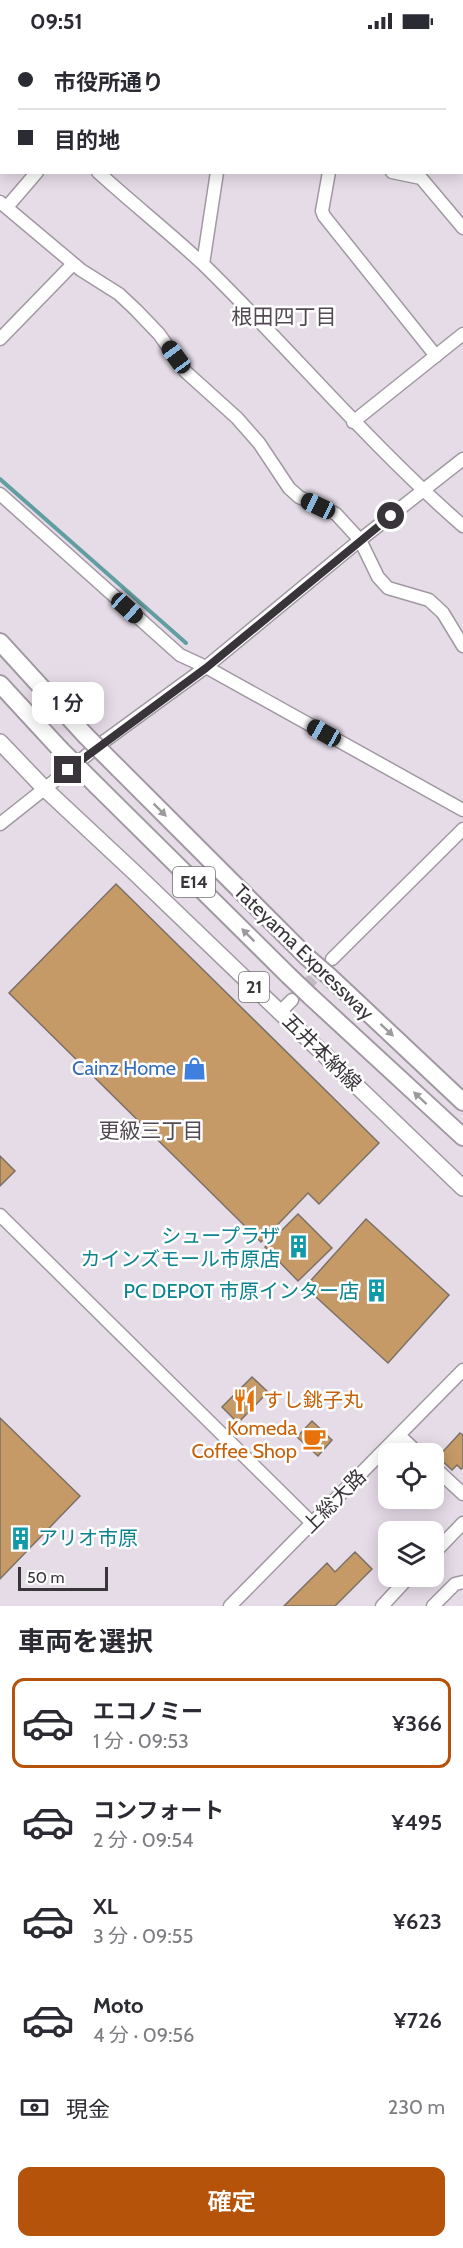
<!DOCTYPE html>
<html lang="ja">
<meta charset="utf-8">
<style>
:root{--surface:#fff;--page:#f2f2f3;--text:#2b2b33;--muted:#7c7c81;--line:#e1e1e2;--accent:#b45309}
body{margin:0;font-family:Cabin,"Noto Sans JP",sans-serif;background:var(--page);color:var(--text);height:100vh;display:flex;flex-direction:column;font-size:22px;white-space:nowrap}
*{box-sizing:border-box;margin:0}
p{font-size:20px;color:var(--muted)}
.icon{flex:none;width:33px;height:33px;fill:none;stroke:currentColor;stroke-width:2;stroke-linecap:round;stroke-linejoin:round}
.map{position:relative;height:1564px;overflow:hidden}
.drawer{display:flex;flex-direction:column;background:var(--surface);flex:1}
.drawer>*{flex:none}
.hud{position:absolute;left:0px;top:0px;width:464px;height:132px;box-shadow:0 3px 15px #0003;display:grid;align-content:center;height:132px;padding:0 18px;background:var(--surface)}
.fabs{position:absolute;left:378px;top:1401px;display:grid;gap:12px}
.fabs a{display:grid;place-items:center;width:66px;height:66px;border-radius:12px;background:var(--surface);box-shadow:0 3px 15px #0003;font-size:30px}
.scale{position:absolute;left:18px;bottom:15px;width:90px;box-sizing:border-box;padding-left:6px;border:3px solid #383439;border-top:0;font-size:16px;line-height:21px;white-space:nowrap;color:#383439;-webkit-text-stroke:4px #fff;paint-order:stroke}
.end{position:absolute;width:27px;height:27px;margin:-14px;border:8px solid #383439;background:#fff;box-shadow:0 0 0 3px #fff}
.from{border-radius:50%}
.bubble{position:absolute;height:42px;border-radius:12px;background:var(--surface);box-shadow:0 3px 15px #0003;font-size:20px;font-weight:600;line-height:42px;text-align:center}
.car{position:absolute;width:18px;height:36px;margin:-18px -9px;border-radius:8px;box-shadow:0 0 4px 2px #0007;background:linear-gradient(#222 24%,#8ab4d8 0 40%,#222 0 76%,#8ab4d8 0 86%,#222 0)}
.hud b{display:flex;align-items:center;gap:21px;height:57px;font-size:22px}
.hud b+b{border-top:2px solid var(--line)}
.hud i{width:15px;height:15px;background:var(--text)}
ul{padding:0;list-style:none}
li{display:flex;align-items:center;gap:18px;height:90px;margin:0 12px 9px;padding:0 6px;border:3px solid transparent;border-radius:12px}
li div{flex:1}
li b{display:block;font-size:22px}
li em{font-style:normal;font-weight:600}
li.current{border-color:var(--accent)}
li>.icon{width:54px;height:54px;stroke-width:1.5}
h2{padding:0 18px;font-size:27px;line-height:72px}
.pay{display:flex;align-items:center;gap:15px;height:66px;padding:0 18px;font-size:22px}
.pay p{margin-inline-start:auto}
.primary-button{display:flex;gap:12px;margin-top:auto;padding:12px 18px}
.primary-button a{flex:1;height:69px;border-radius:12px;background:var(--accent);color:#fff;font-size:24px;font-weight:600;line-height:69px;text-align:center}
.status{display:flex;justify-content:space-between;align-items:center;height:42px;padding:0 30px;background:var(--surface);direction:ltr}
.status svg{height:16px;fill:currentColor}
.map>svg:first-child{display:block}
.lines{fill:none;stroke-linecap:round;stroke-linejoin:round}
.stream{stroke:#619ea1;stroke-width:4}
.building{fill:#c59a66;stroke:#7b7167;stroke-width:1.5}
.minor-tunnel{stroke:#c3bac5;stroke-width:12;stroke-dasharray:12 6;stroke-linecap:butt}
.minor-casing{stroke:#a298a3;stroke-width:15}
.major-casing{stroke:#a298a3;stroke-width:18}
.highway-casing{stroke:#a298a3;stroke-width:20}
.minor{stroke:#fff;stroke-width:12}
.major{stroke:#fff;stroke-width:15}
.highway{stroke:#fff;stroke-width:16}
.highway-bridge-casing{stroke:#a298a3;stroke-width:20;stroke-linecap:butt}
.highway-bridge{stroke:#fff;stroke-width:16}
.oneway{fill:#9c9a9c}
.route{stroke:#383439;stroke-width:8}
.labels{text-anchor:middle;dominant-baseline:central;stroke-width:5;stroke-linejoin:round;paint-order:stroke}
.shield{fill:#fff;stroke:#747174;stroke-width:1.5}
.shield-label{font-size:18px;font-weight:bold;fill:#383439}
.street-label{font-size:20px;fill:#383439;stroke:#fff}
.shop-label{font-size:20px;fill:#366cbe;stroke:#fff;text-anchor:end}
.culture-label{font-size:20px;fill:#0d838f;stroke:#fff;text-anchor:end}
.food-label{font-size:20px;fill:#c56008;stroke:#fff;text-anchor:start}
.neighbourhood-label{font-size:21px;fill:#524953;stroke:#fff}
</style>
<div class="status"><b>09:51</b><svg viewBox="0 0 49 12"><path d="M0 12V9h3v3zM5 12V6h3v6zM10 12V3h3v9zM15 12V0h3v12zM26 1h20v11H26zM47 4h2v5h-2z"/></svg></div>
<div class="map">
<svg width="463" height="1564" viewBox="0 0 463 1564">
<rect width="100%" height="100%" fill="#e6dce8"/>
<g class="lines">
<path class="stream" d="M0,437L186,601"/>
</g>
<path class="building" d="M116,842L379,1101L319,1162L308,1151L261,1200L9,951Z
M0,1114L15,1129L0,1144Z
M298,1172L332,1206L298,1239L265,1205Z
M366,1177L449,1253L388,1321L305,1245Z
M252,1335L268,1350L238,1381L222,1365Z
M0,1376L80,1454L0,1537Z
M312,1379L332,1398L318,1414L297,1395Z
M460,1391L463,1393V1426L461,1427L457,1423L452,1428L438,1415Z
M355,1510L372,1527L335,1564H284L327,1521L335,1530Z"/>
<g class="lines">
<path class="minor-tunnel" d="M292,958L327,922"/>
<defs>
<path id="minor" d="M456,0V2
M32,2L33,0
M251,2L252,0
M462,17H463
M0,32L2,31
M98,130C133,162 170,191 204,223C292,309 370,403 463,484
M329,130L322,169L324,174L436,314
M392,130L421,136L463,186
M0,160L81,228L119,252L136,268L159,292L186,330L237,376L259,401L289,446L299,455L336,472L360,498L378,535L388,546L429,558L443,571L463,604
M7,165L37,130
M203,222L217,130
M0,297L73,222
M353,380L463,292
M0,452L180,613L206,625L463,768
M0,782L106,698L206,625L360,498L463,417
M332,917L463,787
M280,970L292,958
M0,1173L312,1481
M399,1393L419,1412
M434,1425L463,1452
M434,1511L463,1481
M230,1564L463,1328
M382,1564L410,1534
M433,1564L455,1542L463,1540"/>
<path id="major" d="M0,700L44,746L135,831L463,1146"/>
<path id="highway" d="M0,600L85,693
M0,642L60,707
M119,727L307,915
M98,745L289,934
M329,934L463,1060
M310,954L463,1095"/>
</defs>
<use href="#minor" class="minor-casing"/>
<use href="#major" class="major-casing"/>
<use href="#highway" class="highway-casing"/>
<use href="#minor" class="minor"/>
<use href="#major" class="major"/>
<use href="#highway" class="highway"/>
<defs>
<path id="highway-bridge" d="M85,693L119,727
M60,707L98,745
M307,915L329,934
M289,934L310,954"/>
</defs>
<use href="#highway-bridge" class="highway-bridge-casing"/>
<use href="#highway-bridge" class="highway-bridge"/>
</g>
<defs><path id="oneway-solid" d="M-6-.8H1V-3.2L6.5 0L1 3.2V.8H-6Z" transform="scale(1.5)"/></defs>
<g class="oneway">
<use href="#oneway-solid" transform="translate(160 768) rotate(45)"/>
<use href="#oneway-solid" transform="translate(248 893) rotate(-135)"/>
<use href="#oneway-solid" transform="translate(387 988) rotate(43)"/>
<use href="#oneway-solid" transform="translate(420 1056) rotate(-137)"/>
</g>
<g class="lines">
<path class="route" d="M68,728L206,626L391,474"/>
</g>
<defs>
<symbol id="shop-bare" viewBox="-9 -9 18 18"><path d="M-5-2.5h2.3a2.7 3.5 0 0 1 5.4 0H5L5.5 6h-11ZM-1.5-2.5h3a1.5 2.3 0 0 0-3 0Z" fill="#3f7fe0" stroke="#fff" stroke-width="2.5" paint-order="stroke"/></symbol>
<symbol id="building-bare" viewBox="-9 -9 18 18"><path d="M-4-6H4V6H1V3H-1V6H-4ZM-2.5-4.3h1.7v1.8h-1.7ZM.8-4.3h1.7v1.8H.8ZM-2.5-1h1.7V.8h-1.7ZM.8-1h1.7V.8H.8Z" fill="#0f9aa8" stroke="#fff" stroke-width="2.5" paint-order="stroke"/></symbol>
<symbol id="restaurant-bare" viewBox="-9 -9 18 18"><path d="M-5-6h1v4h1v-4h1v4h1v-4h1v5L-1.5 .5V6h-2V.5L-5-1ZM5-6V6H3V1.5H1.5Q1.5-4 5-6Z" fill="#e8710a" stroke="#fff" stroke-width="2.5" paint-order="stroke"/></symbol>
<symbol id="cafe-bare" viewBox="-9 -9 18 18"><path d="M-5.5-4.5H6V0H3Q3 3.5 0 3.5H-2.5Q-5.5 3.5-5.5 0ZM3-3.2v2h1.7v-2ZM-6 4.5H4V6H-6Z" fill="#e8710a" stroke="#fff" stroke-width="2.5" paint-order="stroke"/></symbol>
</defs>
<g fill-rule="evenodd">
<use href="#shop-bare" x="178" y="1010" width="33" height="33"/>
<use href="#building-bare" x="282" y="1188" width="33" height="33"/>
<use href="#building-bare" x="360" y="1232" width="33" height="33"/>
<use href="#restaurant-bare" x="228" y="1342" width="33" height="33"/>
<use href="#cafe-bare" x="298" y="1380" width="33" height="33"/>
<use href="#building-bare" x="4" y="1480" width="33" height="33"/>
</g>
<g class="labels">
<g class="shield">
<rect x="173" y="825" width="42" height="30" rx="4.5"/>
<rect x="239" y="930" width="30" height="30" rx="4.5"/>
</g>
<g class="shield-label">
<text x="194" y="840">E14</text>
<text x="254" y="945">21</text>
</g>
<g class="street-label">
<text transform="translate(304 910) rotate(44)">Tateyama Expressway</text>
<text transform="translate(322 1010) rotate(44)">五井本納線</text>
<text transform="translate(334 1459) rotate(-45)">上総大路</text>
</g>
<g class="shop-label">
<text x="176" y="1026">Cainz Home</text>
</g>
<g class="culture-label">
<text x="280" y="1194">シュープラザ<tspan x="280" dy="23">カインズモール市原店</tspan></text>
<text x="359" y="1249">PC DEPOT 市原インター店</text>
<text x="38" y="1496" text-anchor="start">アリオ市原</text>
</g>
<g class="food-label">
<text x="263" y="1358">すし銚子丸</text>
<text x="297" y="1386" text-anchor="end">Komeda<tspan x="297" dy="23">Coffee Shop</tspan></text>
</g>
<g class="neighbourhood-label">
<text x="284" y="274">根田四丁目</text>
<text x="151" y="1088">更級三丁目</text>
</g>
</g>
</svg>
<div class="fabs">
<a><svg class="icon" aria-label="locate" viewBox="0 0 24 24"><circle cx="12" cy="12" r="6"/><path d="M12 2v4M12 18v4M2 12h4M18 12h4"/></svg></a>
<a><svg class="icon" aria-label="layers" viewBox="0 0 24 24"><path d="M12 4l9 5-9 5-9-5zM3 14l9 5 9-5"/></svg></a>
</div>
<div class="scale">50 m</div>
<i class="end from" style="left:391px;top:474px"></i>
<i class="end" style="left:68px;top:728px"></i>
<div class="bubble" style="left:32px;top:640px;width:72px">1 分</div>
<i class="car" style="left:176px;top:315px;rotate:324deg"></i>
<i class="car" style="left:318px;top:464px;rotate:295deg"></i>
<i class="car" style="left:127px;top:566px;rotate:132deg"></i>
<i class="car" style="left:324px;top:691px;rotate:299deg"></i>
<div class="hud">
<b><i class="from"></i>市役所通り</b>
<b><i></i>目的地</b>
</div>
</div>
<section class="drawer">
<h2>車両を選択</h2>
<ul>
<li class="current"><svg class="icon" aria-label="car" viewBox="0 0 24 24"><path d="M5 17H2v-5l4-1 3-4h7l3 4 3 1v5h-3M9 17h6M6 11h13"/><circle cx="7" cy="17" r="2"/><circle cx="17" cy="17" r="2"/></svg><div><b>エコノミー</b><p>1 分 · 09:53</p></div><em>¥366</em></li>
<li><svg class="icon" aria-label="car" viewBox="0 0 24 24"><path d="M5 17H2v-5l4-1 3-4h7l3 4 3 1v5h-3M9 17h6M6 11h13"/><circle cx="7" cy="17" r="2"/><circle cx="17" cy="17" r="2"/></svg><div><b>コンフォート</b><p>2 分 · 09:54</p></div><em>¥495</em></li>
<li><svg class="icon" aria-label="car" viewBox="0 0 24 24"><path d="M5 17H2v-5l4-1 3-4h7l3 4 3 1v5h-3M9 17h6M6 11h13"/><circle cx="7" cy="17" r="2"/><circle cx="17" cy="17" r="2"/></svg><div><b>XL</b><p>3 分 · 09:55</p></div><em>¥623</em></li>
<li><svg class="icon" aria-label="car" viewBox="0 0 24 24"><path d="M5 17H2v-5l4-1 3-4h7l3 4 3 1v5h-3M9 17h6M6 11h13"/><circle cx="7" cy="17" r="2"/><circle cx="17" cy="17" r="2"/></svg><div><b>Moto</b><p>4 分 · 09:56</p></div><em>¥726</em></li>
</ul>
<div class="pay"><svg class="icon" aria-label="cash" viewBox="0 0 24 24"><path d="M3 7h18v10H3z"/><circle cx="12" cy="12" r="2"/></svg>現金<p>230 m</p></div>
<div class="primary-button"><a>確定</a></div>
</section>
